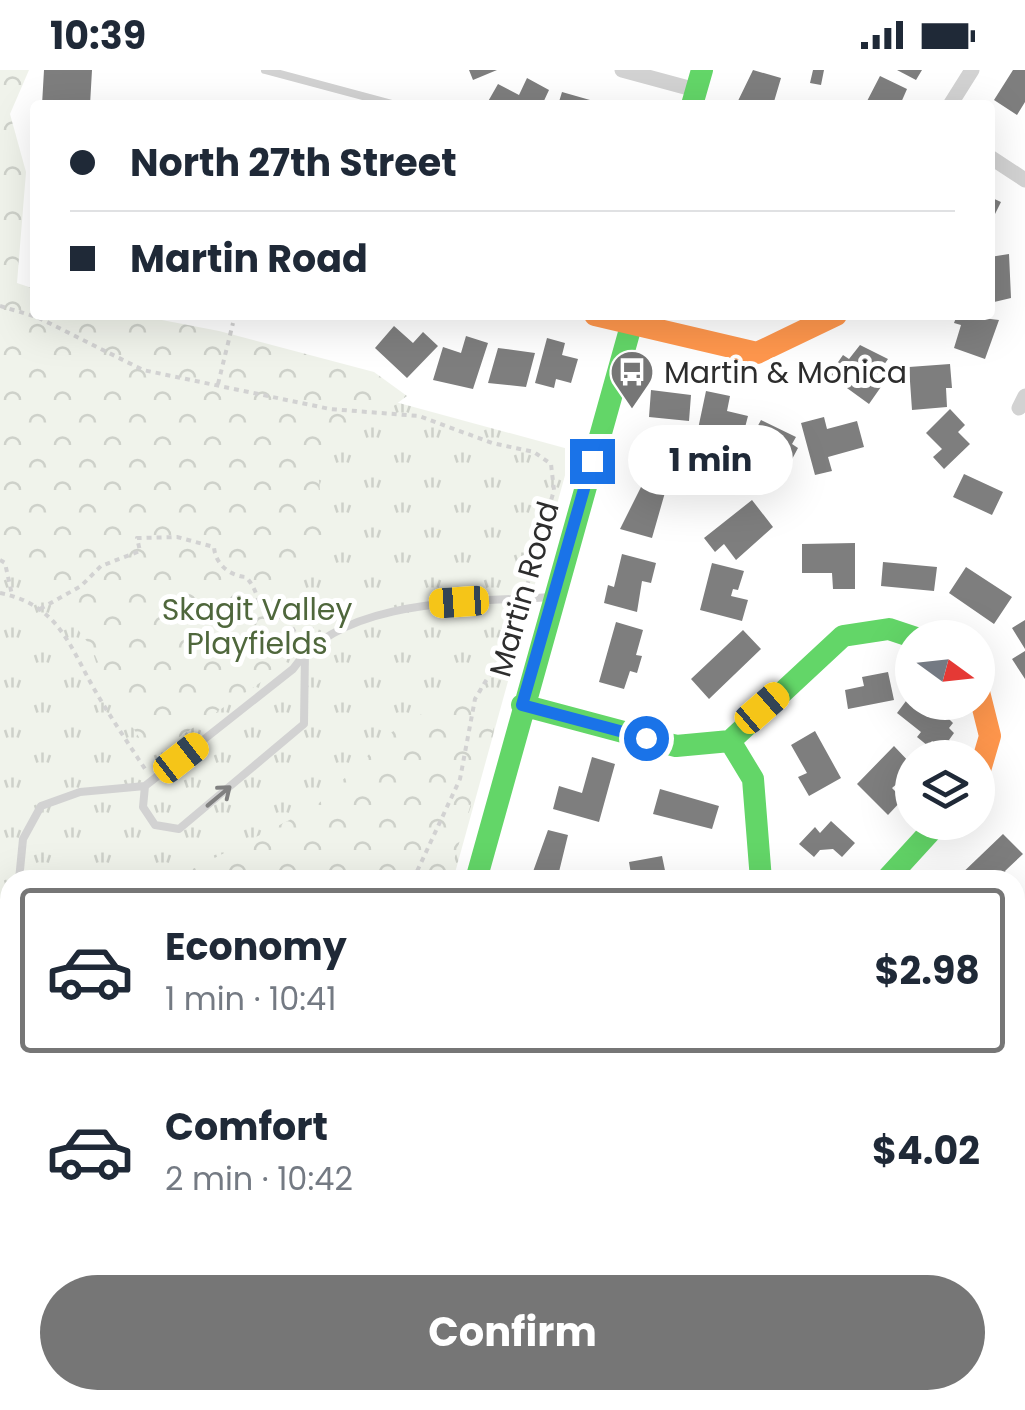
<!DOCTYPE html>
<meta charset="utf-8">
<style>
:root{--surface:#fff;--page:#f2f2f3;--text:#1f2937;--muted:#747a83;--line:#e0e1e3;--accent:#767676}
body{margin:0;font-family:Poppins,sans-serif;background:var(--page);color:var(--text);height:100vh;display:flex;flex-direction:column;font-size:38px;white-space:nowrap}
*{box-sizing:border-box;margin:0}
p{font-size:32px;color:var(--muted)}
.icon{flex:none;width:55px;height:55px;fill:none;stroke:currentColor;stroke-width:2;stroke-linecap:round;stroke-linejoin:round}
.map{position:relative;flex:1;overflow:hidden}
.side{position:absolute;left:0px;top:800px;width:1025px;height:540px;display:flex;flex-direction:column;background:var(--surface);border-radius:30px 30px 0 0;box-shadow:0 10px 40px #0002}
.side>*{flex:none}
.top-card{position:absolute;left:30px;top:30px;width:965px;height:220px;border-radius:10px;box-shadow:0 10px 40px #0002;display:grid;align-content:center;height:220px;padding:0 40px;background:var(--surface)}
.needle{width:65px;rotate:105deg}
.tools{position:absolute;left:895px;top:550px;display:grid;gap:20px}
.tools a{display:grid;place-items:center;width:100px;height:100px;border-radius:50%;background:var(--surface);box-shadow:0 10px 40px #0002;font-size:50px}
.end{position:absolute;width:45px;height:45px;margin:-22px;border:12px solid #1a73e8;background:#fff;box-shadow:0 0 0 5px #fff}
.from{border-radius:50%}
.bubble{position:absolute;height:70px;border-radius:35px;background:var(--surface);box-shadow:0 10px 40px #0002;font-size:32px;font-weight:700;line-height:70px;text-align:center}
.car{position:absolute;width:30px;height:60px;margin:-30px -15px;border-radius:12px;box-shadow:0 0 8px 2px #0007;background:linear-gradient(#f5c518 24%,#345 0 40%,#f5c518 0 76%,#345 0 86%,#f5c518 0)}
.top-card b{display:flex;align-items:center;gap:35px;height:95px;font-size:38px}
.top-card b+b{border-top:2px solid var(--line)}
.top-card i{width:25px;height:25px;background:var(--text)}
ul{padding:18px 0 0;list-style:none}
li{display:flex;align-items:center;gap:30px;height:165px;margin:0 20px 15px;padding:0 20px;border:5px solid transparent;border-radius:10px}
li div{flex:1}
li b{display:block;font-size:38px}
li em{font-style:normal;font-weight:700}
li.active{border-color:var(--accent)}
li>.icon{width:90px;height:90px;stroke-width:1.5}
.cta{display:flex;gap:20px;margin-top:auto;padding:20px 40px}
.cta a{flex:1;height:115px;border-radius:60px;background:var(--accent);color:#fff;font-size:40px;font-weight:700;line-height:115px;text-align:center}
.status{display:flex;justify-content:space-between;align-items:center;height:70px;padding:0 50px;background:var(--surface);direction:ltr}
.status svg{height:28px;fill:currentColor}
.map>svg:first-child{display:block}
.grass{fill:url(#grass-tufts)}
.forest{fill:url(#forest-crowns)}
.pitch{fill:#f0f3eb}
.building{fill:#7e7e7e}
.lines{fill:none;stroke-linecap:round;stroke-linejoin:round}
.path{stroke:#d2d2d2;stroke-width:4;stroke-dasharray:5 5;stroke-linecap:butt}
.lane{stroke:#d2d2d2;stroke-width:8}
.street{stroke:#d2d2d2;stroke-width:15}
.fast{stroke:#63d668;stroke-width:22}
.slow{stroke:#ff974d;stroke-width:22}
.jam{stroke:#b3261e;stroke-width:22}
.oneway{stroke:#808080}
.route{stroke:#1a73e8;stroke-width:12}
.labels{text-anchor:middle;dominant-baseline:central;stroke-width:10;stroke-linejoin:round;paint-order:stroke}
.poi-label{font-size:30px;fill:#2d2d2d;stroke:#fff;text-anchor:start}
.street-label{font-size:30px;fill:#2d2d2d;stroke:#fff}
.park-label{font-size:30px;fill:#4f673c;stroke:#fff}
</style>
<div class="status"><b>10:39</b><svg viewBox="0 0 49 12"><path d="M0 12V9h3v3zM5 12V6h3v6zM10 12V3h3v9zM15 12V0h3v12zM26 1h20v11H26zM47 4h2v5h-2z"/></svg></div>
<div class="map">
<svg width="1025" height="1340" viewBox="0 0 1025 1340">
<defs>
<pattern id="grass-tufts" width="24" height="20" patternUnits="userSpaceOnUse" patternTransform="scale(2.5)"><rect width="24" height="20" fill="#f0f3eb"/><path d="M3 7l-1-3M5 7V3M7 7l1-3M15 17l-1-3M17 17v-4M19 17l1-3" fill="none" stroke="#ced1ca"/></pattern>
<pattern id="forest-crowns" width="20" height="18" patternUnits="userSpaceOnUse" patternTransform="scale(2.5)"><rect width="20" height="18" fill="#f0f3eb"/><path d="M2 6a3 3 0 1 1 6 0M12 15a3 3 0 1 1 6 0" fill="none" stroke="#ced1ca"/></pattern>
</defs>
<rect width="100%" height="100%" fill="#fff"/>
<path class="grass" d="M0,225L35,245H75L572,380L453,810H10V1300L0,1297Z"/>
<path class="forest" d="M0,0H29L10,44L26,102L17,213L35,219V245H136L219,261L374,302L407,326L368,355L330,358L318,399L325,477L293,501L277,521L291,575L282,598L151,686L112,625L92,578L63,540L0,481Z
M471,614L503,627L448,810H171L315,737L392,662Z
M10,1054V1315L0,1312V1066Z
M78,1330H313L310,1340H123Z"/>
<path class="pitch" d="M0,750L6,773L0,869Z"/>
<path class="building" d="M44,0H92L90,35H42Z
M469,0H497L473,10Z
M753,0L781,8L773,35H736Z
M813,0H824L821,15L810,13Z
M897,0H922L916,10Z
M1013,0H1025V32L1017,45L994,30Z
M880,6L907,19L900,35H865Z
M527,8L549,20L542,35H486L498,14L519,25Z
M562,22L604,34L603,35H558Z
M990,127L1001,132L990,154Z
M1009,184L1011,228L990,233V187Z
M957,245L999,250L985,289L954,278L961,255L954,253Z
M394,256L413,273L423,262L438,276L407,308L375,278Z
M466,266L488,273L473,319L433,310L443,277L461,283Z
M547,268L565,273L562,285L578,289L571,313L556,309L554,318L535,313Z
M860,275L888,289L875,308L883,314L869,334L829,305L843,285L849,289Z
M498,278L535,283L526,317L488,313Z
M950,294L952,318H946L947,337L912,340L909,297Z
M651,320L691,325L689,351L649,347Z
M706,321L730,326L727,341L748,346L742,369L698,359Z
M950,339L965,355L958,362L970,374L944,399L933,387L942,379L926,363Z
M824,347L827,359L857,351L864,377L828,387L832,401L815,405L801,353Z
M761,350L796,367L792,374L798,378L790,393L748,374Z
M964,404L1003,422L992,445L953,427Z
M643,413L666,419L652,468L620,459Z
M752,430L773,457L736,490L724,474L715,482L704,468Z
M855,473V519H833L832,503H802V474Z
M622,484L656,493L651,513L642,511L637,542L604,533L608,515L614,517Z
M883,492L937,497L934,521L881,516Z
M712,493L744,501L738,520L733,519L731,526L748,530L742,551L700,540Z
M966,497L1012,527L994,554L949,523Z
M1025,550V579L1012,558Z
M616,552L643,560L636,585L642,586L637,603L630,601L624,619L599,612Z
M743,560L761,579L709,629L691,609Z
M1025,581V609L1012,589Z
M888,602L894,630L848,639L845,620L864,616L862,607Z
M912,623V632H932L953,653L949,658L954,663L949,670L952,673L945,681L932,671L928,676L917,667L921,662L897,643Z
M815,661L841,708L809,726L798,707L807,703L791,675Z
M894,676L912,695V701L892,718L903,729L888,745L857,714Z
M592,687L615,694L599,752L553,739L559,716L582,723Z
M660,719L719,736L712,759L653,744Z
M831,751L855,773L842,787L833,779L820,780L814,787L799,774L815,757L820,763Z
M548,760L568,765L557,810H530Z
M1003,764L1023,784L1005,801L1009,810H955Z
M662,786L667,810H632L629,792Z
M0,931L10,934L8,955L0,952Z
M1015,1089L1025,1092L1019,1115L1015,1114Z
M1015,1131L1024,1133L1020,1178L1015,1176Z
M926,1330H962L959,1340H924Z"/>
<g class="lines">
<path class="path" d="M0,236L37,247L143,300L330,339L419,346L492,373L534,382L551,394L554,420L527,516
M218,314L233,253
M0,490L5,493L12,525
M0,523C60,535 70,578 97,624C113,651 130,676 147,702
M40,539L81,516L101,496L140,481L137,468L177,467L214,477C215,494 230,506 246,507C265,528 251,544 287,548L299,570
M413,810L460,709L475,629L518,557L521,540
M0,1197L10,1196"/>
<path class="lane" d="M265,0L396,35
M305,581L304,654L179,759L155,755L143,737L145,716L293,599C342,527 474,532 553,527
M19,810L23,769L41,736L80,722L145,716
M0,913L10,897
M658,1330L698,1340
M836,1340L839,1330"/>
<path class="street" d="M622,0L696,20
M950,35L972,0
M990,87L1025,110
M1019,338L1025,326
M0,1322L10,1324
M32,1330L69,1340
M1019,1340L1025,1318"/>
<path class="fast" d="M692,35L702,0
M522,635L676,676L730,671
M476,810L634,245
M761,810L753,709L730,671L843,566L889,559L916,568
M886,810L939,752"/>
<path class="slow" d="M595,245L757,283L836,245
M978,618L990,666L978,707"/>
<path class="jam" d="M337,1340L340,1330"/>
</g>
<defs><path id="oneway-shaft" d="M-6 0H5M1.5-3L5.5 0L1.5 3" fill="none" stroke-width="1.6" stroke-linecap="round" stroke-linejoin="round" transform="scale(2.5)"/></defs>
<use class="oneway" href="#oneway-shaft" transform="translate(219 726) rotate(-40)"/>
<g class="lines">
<path class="route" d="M592,391L522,635L646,668"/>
</g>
<defs>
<symbol id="bus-pin" viewBox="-11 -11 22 30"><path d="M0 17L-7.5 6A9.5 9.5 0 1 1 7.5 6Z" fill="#767676" stroke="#fff"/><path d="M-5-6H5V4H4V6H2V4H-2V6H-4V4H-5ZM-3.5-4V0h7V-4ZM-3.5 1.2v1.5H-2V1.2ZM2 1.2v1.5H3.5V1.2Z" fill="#fff"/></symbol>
</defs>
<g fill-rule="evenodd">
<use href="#bus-pin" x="607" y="277" width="50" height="68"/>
</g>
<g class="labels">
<g class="poi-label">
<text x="664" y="302">Martin &amp; Monica</text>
</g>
<g class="street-label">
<text transform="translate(524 519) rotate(-74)">Martin Road</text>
</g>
<g class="park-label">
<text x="257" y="539">Skagit Valley<tspan x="257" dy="34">Playfields</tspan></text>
</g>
</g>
</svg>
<div class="tools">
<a><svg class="needle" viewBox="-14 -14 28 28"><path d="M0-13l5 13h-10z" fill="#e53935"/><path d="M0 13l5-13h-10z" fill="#747a83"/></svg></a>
<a><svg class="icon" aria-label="layers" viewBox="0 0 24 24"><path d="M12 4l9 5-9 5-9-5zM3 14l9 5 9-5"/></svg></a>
</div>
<i class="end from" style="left:646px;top:668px"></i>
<i class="end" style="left:592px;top:391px"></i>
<div class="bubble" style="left:628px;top:355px;width:165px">1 min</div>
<i class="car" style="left:459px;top:532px;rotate:266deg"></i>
<i class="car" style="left:762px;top:638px;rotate:49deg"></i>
<i class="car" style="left:181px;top:688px;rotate:52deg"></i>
<div class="top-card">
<b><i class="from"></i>North 27th Street</b>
<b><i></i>Martin Road</b>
</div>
<section class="side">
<ul>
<li class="active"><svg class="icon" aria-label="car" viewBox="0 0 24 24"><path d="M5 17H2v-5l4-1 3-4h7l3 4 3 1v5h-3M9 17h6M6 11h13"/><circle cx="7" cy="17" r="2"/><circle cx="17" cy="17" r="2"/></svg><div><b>Economy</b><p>1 min · 10:41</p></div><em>$2.98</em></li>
<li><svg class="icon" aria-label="car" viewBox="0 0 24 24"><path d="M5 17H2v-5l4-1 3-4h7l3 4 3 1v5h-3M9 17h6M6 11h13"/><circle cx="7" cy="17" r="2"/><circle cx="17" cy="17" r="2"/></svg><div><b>Comfort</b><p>2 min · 10:42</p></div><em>$4.02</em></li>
</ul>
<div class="cta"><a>Confirm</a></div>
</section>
</div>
